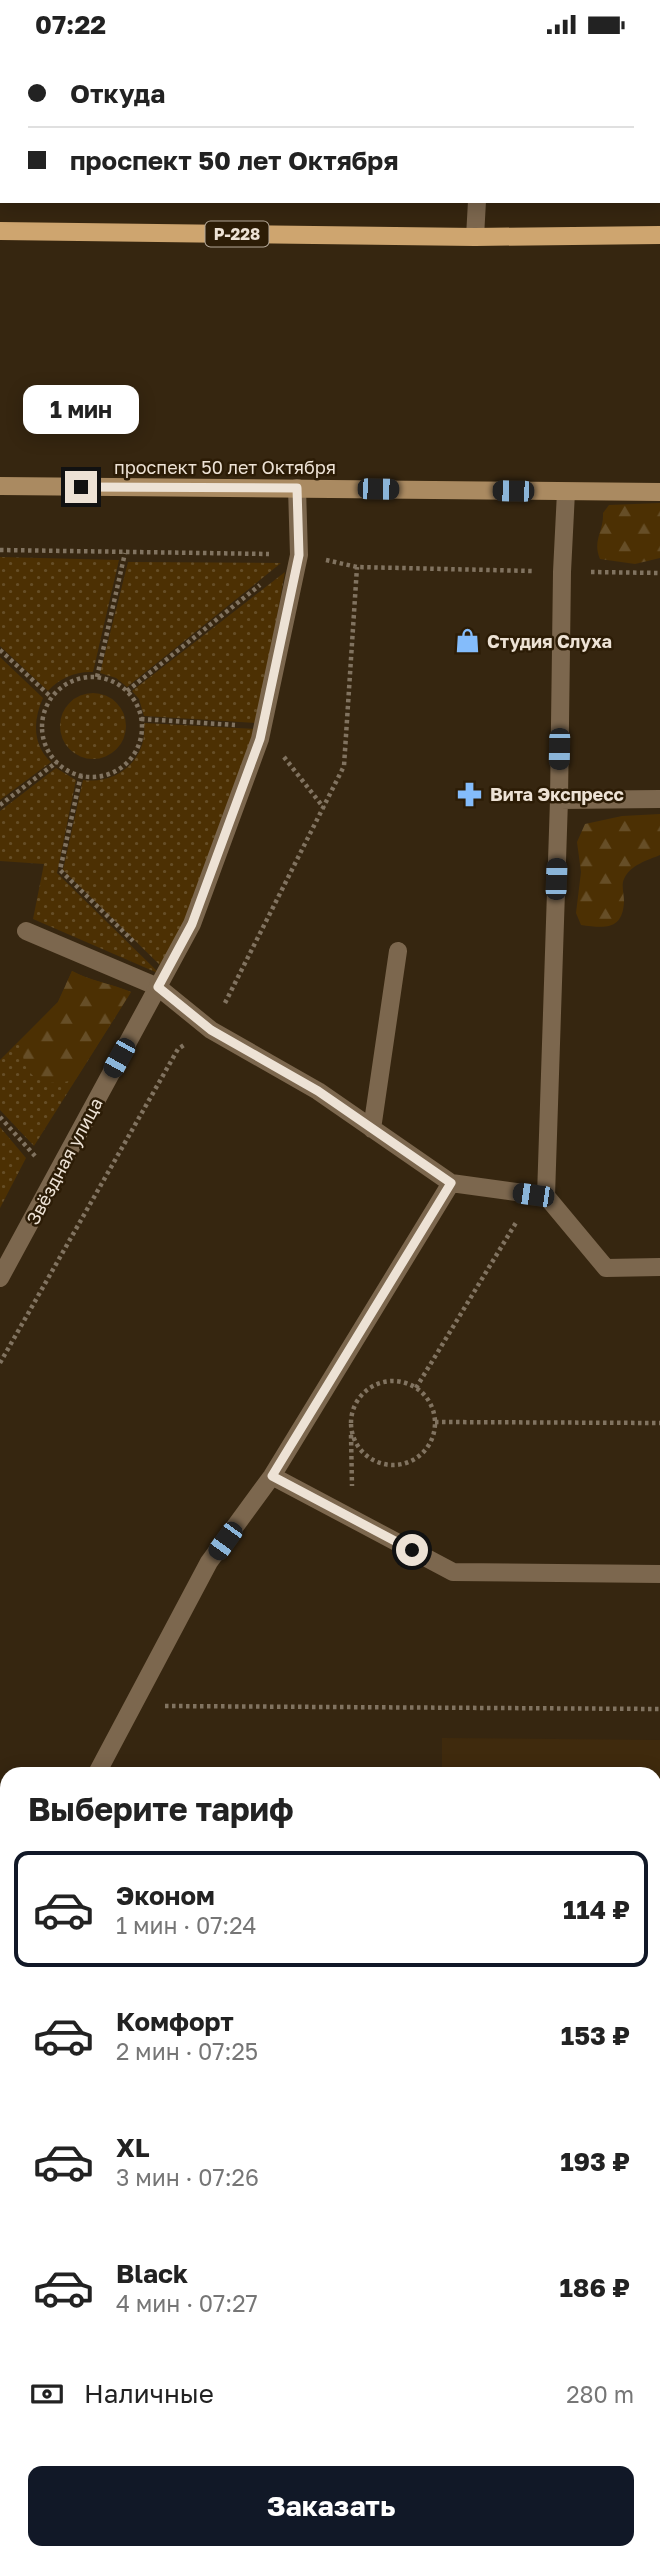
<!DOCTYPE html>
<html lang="ru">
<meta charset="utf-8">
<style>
:root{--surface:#fff;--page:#f6f6f6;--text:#222;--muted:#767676;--line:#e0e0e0;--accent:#111827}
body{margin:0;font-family:"Golos Text",sans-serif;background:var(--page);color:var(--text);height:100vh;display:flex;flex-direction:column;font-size:26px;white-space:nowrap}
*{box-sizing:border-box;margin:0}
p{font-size:23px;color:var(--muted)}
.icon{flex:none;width:38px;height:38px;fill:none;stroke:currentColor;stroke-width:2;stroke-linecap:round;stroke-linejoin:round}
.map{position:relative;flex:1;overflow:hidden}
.panel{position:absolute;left:0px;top:1718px;width:662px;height:793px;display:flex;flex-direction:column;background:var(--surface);border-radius:21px 21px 0 0;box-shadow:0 4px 18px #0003}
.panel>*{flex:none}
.top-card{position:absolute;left:0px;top:0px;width:662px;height:154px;box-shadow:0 4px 18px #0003;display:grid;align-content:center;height:154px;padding:0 28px;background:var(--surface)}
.end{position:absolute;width:32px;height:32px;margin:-16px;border:9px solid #ede2d5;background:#111;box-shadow:0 0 0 4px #111}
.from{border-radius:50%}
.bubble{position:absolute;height:49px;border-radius:14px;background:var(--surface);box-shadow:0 4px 18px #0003;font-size:23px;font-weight:700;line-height:49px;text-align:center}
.car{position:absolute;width:21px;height:42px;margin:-21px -10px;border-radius:9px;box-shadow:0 0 5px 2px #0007;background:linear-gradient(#222 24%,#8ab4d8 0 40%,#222 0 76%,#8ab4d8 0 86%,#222 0)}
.top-card b{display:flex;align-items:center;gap:24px;height:66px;font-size:26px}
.top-card b+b{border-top:2px solid var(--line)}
.top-card i{width:18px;height:18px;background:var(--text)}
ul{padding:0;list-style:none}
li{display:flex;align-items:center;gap:21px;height:116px;margin:0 14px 10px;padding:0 14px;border:4px solid transparent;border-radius:14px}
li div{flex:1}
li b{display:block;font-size:26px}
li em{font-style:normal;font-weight:700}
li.selected{border-color:var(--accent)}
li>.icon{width:63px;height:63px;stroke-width:1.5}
h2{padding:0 28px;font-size:32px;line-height:84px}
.pay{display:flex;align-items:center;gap:18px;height:77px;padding:0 28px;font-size:26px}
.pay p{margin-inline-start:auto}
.button{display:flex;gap:14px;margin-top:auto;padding:14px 28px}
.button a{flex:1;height:80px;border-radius:14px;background:var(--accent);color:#fff;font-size:28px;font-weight:700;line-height:80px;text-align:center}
.status{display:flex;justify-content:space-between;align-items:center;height:49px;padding:0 35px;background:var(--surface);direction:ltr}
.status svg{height:19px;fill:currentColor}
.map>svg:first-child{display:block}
.built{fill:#3f2a0d}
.green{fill:url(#green-dots)}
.forest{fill:url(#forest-firs)}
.pitch{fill:#4c3003}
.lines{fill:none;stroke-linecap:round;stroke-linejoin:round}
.path{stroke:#817360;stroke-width:4.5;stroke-dasharray:3.5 3.5;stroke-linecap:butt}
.lane{stroke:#7c674e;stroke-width:18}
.street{stroke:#7c674e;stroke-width:18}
.secondary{stroke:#aa8a61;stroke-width:18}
.primary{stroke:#cea56f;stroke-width:18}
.route{stroke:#ede2d5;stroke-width:9}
.labels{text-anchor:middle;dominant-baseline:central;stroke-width:5;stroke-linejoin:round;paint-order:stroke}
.shield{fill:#2c1c06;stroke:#b3a797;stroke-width:2}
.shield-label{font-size:16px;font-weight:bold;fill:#ede2d5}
.street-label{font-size:18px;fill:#ede2d5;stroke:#2c1c06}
.poi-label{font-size:18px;font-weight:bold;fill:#ede2d5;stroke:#2c1c06;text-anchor:start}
</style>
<div class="status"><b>07:22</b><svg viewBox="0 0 49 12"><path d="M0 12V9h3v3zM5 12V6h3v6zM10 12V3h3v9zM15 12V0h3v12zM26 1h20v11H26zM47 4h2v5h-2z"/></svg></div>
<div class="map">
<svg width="660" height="2510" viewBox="0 0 660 2510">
<defs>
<pattern id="green-dots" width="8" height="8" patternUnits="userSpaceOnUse" patternTransform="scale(1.75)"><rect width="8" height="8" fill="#4c3003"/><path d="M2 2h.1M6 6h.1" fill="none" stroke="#664e27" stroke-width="1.8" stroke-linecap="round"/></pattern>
<pattern id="forest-firs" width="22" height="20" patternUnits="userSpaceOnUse" patternTransform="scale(1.75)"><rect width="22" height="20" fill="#4c3003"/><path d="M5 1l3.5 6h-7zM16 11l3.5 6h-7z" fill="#664e27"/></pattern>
</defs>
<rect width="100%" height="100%" fill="#362610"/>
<path class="built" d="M442,1689L660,1691V2269H654V1726H442Z"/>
<path class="green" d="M0,508L119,511L93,623C77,622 59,629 48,642L0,597Z
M128,513L281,514L127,638L116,629L100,624Z
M285,523L258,674L144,667L139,650L132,642Z
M0,608L43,649C33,671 32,695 51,713L0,751Z
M60 677a33 33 0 1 1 66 0a33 33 0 1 1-66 0Z
M144,674L257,680L188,873L164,920L63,821L83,731C117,736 148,710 144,674Z
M56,719L76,731L57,824L160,925L33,870L44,815L0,812V762Z
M72,922C91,932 112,935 131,943L34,1097L0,1061V1011L58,953Z
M0,1078L26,1109L0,1159Z"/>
<path class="forest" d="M660,454V509L635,515L600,510C592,491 604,483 603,464L609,456Z
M660,765V806C648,811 630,816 624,830C621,836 624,845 624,852C623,882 604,879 581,876L576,864L581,823L577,793L585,775L622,767Z
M72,922C91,932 112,935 131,943L76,1030C58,1036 37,1037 26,1018C22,1011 23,998 22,990L58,953Z"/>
<path class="pitch" d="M655,1777H660V1944H654Z"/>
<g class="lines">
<path class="path" d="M0,501L269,505
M326,511L357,518L533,522
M591,523L660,524
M0,601L51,648
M97,628L125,504
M42 678a50 50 0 1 1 100 0a50 50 0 1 1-100 0Z
M127,642L260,536
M141,670L235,676
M284,708L324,759
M81,726L60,821L133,892
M0,756L57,713
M225,954L344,717L357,518
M0,1068L35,1107
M0,1314L178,1000L184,996
M351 1374a42 42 0 1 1 84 0a42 42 0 1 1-84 0Z
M416,1339L517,1172
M435,1373L660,1374
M351,1386L352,1437
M165,1657L660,1660
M0,2227H7"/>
<path class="lane" d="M475,188L477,152
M559,751L660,750
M26,882L158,938L211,981L318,1042L451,1134
M372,1080L398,902
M546,1147L606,1219L660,1218
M272,1427L453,1523L660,1525
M96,1726L209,1513L272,1427L451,1134L546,1147L559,751L562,523L566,443
M0,1816H7
M0,2028H7
M193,2504V2510
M640,2504V2510"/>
<path class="street" d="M0,1229L192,875L260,690L299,506L297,439"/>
<path class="secondary" d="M0,437L660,443"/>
<path class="primary" d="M0,182L475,188L660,186"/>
</g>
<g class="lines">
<path class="route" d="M81,438L297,439L299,506L260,690L192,875L158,938L211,981L318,1042L451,1134L272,1427L412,1501"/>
</g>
<defs>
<symbol id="shop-bare" viewBox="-9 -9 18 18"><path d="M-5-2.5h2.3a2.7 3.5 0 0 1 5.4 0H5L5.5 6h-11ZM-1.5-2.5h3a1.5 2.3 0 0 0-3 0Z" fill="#84bcfb" stroke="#2c1c06" stroke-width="2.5" paint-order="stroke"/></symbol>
<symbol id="pharmacy-bare" viewBox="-9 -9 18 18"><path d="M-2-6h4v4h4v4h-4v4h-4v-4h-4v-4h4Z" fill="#84bcfb" stroke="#2c1c06" stroke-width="2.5" paint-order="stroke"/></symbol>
</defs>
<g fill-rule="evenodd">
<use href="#shop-bare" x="450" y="574" width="35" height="35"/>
<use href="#pharmacy-bare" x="452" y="728" width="35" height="35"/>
</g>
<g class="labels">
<rect class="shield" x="205.5" y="172.5" width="63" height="25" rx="5"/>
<g class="shield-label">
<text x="237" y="185">Р-228</text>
</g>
<g class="street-label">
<text x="225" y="418">проспект 50 лет Октября</text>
<text transform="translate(64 1112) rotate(-62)">Звёздная улица</text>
</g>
<g class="poi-label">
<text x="487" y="592">Студия Слуха</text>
<text x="490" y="745">Вита Экспресс</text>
</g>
</g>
</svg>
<i class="end from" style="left:412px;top:1501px"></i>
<i class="end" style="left:81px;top:438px"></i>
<div class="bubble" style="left:23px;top:336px;width:116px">1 мин</div>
<i class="car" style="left:378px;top:440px;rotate:91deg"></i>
<i class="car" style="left:513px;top:442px;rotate:271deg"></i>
<i class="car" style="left:559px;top:700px;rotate:181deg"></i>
<i class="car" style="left:556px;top:830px;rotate:2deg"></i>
<i class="car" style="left:119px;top:1009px;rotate:209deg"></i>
<i class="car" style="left:533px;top:1146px;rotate:278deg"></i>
<i class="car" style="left:225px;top:1492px;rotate:216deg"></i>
<div class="top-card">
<b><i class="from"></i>Откуда</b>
<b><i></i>проспект 50 лет Октября</b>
</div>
<section class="panel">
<h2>Выберите тариф</h2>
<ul>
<li class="selected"><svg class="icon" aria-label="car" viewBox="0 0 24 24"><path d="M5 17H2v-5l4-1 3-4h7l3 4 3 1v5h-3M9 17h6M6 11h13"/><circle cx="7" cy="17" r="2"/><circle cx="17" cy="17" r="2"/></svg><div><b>Эконом</b><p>1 мин · 07:24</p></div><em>114 ₽</em></li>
<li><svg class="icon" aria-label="car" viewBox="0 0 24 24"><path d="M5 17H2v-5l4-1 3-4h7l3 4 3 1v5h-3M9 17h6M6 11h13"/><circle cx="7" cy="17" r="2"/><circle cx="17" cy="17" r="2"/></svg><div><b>Комфорт</b><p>2 мин · 07:25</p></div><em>153 ₽</em></li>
<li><svg class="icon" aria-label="car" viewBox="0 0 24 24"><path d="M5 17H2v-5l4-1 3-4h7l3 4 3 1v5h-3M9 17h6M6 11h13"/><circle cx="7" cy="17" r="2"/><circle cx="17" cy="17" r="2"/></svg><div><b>XL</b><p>3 мин · 07:26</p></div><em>193 ₽</em></li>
<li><svg class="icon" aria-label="car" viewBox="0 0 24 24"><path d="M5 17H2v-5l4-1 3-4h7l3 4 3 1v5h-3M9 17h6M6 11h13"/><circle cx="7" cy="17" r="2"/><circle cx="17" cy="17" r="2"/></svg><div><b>Black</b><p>4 мин · 07:27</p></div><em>186 ₽</em></li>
</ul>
<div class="pay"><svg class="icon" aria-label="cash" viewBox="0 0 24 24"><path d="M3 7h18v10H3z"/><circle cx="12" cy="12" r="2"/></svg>Наличные<p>280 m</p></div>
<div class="button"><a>Заказать</a></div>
</section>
</div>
